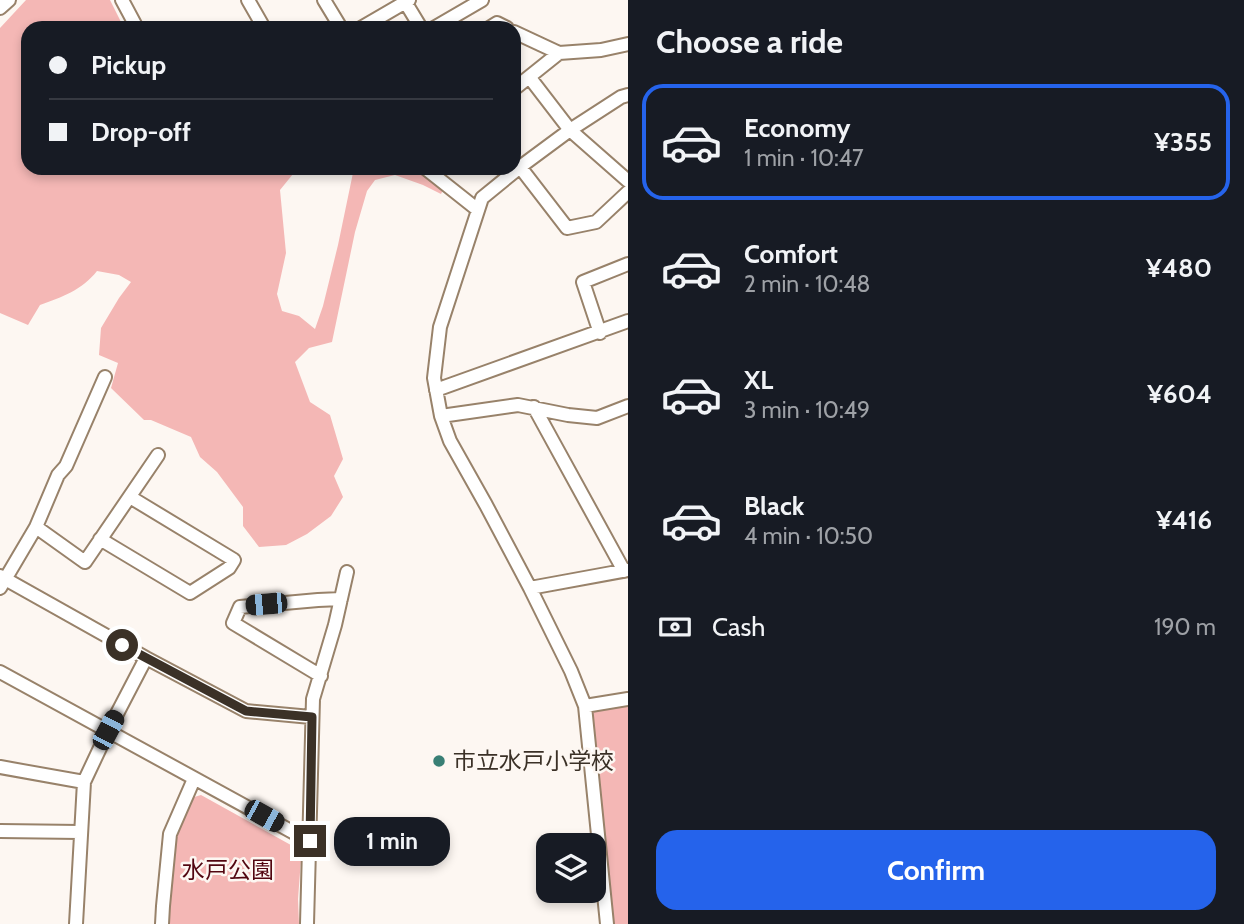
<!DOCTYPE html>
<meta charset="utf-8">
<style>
:root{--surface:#171b24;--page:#20242c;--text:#f1f3f6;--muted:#9ea1a6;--line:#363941;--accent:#2563eb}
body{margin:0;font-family:Cabin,"Noto Sans JP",sans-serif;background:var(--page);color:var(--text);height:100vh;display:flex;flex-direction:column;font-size:26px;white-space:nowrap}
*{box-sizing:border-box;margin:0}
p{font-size:23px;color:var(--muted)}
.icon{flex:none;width:38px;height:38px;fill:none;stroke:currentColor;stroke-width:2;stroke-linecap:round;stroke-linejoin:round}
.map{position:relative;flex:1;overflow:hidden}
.side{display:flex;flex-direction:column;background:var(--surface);width:616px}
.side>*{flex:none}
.banner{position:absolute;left:21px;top:21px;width:500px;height:154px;border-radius:21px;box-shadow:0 4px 10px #0003;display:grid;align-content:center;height:154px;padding:0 28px;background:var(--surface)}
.fabs{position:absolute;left:536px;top:833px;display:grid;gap:14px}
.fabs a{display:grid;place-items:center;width:70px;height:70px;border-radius:14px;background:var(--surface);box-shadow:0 4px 10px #0003;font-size:35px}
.end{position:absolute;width:32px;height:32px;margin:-16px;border:9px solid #3b3127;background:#fff;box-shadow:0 0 0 4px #fff}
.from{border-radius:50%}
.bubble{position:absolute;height:49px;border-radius:21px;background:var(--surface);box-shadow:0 4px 10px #0003;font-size:23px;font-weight:800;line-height:49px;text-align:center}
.car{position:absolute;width:21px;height:42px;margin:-21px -10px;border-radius:9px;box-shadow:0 0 5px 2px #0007;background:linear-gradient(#222 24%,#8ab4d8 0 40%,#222 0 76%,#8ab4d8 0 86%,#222 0)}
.banner b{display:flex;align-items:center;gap:24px;height:66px;font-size:26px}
.banner b+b{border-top:2px solid var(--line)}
.banner i{width:18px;height:18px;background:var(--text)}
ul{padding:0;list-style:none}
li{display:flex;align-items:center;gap:21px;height:116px;margin:0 14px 10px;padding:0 14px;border:4px solid transparent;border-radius:21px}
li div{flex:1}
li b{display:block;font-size:26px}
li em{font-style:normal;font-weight:800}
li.current{border-color:var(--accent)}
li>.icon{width:63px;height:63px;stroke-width:1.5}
h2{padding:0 28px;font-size:32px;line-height:84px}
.pay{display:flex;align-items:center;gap:18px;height:77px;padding:0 28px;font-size:26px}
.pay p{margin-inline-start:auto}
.cta{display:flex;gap:14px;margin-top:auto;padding:14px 28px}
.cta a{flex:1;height:80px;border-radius:21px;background:var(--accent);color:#fff;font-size:28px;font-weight:800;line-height:80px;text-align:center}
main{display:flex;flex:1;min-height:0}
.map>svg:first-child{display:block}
.green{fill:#f4b7b5}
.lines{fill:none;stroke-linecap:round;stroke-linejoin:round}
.minor-casing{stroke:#98826a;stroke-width:16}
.minor{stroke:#fff;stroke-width:12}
.route{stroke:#3b3127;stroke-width:9}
.poi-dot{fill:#397f75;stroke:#fdf7f2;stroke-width:2.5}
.labels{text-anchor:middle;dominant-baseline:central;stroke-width:5;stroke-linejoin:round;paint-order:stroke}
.poi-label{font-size:23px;fill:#3b3127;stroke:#fdf7f2;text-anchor:start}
.park-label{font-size:23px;fill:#520610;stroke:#fdf7f2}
</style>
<main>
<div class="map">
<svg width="628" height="924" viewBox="0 0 628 924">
<rect width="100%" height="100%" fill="#fdf7f2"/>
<path class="green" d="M26,0H110L124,28H28V168H307L293,174L280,190L286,253L277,294L282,311L299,316L315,329L323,306L338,245L354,168H413L443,190L441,194L423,185L395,175L375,180L367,191L355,232L332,342L309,348L295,362L310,402L330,415L343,459L334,476L343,497L331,516L307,534L286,545L259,547L243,526V507L217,472L200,457L191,437L151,420H144L111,388L118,363L99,355L101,328L119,298L131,282L119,275L97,271C82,290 62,297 40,305L28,325L0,313V28Z
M628,702V924H611L588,709Z
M201,795L298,849L301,859L298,899L299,924H167L174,836L191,798Z"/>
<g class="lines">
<defs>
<path id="minor" d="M122,0L137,28
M248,0L264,28
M324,0L341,28
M404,0L421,28
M0,8L9,0
M361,28L409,0
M434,28L482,0
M489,28L497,23L507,28
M514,32L559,53L601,50L628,44
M530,78L570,130L628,181
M514,89L559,53
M520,167L567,228L596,222L628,192
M425,168L478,210
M600,333L583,282L628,264
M436,390L628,321
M534,407L624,571
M441,416L518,405L568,415L597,418L628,406
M36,527L85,562L158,455
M100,539L190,593L229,568L234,560L130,497
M0,576L146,658L246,711L311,717
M0,588L36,527L58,475L66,466L105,377
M530,588L628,570
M0,672L309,841
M321,676L233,623L240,607L318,600L341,599
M585,706L628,699
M0,767L84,782
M0,831L80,832
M76,924L84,782L108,731L146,658
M162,924L163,906L170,834L194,779
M307,924L313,699L335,625L347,572
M607,924L585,706L571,671L530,588L486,505L450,441L441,416L434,378L440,327L482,198L520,167L570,130L621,97L628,95"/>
</defs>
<use href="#minor" class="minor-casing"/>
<use href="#minor" class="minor"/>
</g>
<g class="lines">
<path class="route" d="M122,645L246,711L312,717L310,841"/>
</g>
<circle class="poi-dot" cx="439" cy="761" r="7"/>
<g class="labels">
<g class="poi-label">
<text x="453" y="761">市立水戸小学校</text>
</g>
<g class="park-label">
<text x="228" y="870">水戸公園</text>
</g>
</g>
</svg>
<div class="fabs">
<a><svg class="icon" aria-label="layers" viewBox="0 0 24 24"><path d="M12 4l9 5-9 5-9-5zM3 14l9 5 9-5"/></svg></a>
</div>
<i class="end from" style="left:122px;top:645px"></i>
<i class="end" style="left:310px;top:841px"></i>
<div class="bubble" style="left:334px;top:817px;width:116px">1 min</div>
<i class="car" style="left:266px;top:604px;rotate:265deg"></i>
<i class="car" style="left:108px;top:730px;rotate:28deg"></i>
<i class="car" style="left:264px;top:816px;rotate:119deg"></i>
<div class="banner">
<b><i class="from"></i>Pickup</b>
<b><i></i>Drop-off</b>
</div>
</div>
<section class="side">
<h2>Choose a ride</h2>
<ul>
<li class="current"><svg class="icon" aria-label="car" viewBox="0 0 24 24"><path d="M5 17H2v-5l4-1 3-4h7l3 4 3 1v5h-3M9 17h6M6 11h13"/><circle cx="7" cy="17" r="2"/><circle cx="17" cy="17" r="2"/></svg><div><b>Economy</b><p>1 min · 10:47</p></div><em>¥355</em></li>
<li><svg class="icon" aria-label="car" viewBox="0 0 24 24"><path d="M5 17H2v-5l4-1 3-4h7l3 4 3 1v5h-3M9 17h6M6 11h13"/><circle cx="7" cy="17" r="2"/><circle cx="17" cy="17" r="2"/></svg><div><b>Comfort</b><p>2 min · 10:48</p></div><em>¥480</em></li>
<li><svg class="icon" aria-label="car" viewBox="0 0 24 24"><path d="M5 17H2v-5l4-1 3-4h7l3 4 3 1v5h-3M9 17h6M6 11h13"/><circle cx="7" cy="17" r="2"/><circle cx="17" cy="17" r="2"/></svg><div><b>XL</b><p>3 min · 10:49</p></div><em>¥604</em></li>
<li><svg class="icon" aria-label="car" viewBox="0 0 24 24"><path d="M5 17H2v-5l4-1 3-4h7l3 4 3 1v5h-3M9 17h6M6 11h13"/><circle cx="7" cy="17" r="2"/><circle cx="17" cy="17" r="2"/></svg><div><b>Black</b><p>4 min · 10:50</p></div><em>¥416</em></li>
</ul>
<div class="pay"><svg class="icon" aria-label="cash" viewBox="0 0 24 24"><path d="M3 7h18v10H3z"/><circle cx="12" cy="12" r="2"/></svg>Cash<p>190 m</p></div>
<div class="cta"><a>Confirm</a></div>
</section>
</main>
